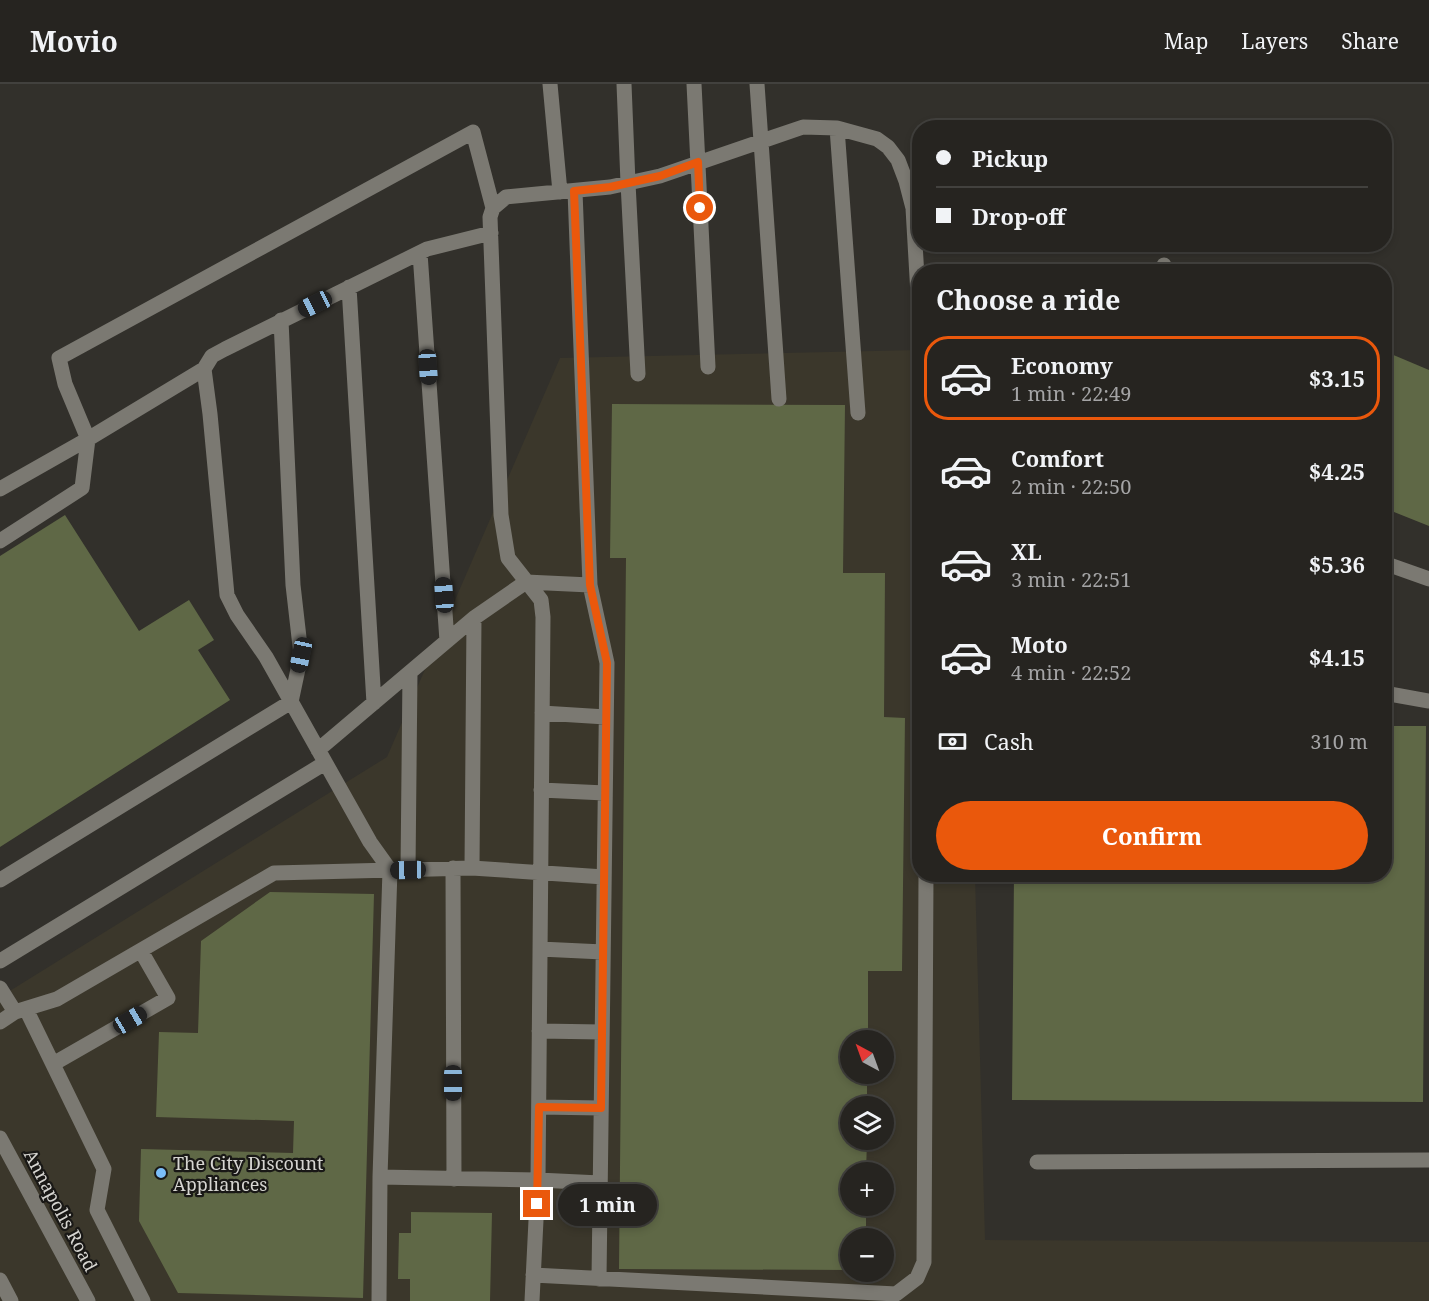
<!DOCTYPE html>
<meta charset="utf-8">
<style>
:root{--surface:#262420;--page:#32302d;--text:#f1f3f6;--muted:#a4a4a5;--line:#42413e;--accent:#ea580c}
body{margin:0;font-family:"Noto Serif",serif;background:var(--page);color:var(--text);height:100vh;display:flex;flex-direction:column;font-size:22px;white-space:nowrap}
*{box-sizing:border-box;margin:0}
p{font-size:20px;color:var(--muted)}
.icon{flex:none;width:33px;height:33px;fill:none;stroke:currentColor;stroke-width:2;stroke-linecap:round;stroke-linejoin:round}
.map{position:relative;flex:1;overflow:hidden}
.details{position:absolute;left:912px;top:180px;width:480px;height:618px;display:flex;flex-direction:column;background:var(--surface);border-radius:24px;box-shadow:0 3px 9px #0003,0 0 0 2px var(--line)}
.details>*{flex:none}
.banner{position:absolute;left:912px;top:36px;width:480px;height:132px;border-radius:24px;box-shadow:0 3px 9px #0003,0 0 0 2px var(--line);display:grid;align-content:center;height:132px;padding:0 24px;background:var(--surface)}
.needle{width:39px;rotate:319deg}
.tools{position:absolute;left:840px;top:946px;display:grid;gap:12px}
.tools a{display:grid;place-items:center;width:54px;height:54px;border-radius:50%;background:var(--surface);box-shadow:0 3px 9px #0003,0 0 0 2px var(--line);font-size:30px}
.end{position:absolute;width:27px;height:27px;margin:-14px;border:8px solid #ea580c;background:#fff;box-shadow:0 0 0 3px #fff}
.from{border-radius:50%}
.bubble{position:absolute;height:42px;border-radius:21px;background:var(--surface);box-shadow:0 3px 9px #0003,0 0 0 2px var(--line);font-size:20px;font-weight:700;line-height:42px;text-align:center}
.car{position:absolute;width:18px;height:36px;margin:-18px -9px;border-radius:8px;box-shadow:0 0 4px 2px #0007;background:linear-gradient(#222 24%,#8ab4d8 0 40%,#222 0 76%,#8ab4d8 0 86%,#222 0)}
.banner b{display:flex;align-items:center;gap:21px;height:57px;font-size:22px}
.banner b+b{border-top:2px solid var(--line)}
.banner i{width:15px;height:15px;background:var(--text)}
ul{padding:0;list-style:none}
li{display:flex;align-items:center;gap:18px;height:84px;margin:0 12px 9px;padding:0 12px;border:3px solid transparent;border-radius:24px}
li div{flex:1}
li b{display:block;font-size:22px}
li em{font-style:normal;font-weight:700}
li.active{border-color:var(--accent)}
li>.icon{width:54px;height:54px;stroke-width:1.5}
h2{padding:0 24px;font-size:27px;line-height:72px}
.pay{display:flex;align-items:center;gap:15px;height:66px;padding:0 24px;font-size:22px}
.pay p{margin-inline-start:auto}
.action{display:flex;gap:12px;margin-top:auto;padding:12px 24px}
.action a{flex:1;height:69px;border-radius:36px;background:var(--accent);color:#fff;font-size:24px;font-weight:700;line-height:69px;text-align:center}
header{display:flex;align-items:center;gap:36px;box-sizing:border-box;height:84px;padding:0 30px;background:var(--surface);border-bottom:2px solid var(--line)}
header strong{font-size:28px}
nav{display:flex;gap:33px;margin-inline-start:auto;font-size:21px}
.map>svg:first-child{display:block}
.built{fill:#3b372b;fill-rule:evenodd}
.building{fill:#5f6846}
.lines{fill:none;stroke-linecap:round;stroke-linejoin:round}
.service{stroke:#7b7972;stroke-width:15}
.secondary{stroke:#7b7972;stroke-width:15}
.route{stroke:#ea580c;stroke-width:8}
.poi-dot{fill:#7bbef8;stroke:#191816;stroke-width:2}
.labels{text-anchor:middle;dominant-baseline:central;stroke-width:4.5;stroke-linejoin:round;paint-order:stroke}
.poi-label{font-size:18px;fill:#d6d5d1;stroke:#191816;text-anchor:start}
.street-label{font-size:18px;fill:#d6d5d1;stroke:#191816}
</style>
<header>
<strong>Movio</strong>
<nav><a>Map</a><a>Layers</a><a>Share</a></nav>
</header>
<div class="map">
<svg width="1429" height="1217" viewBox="0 0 1429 1217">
<rect width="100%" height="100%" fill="#32302b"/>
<path class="built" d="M919,266L920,790L975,791L985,1156L1429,1158V1217H0V913L387,673L560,274ZM850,957H884V990H850ZM850,1023H884V1056H850ZM850,1089H884V1122H850ZM850,1155H884V1188H850Z"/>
<path class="building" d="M1384,267L1429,286V442L1384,424Z
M612,320L845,321L843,489H885L884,633L905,634L902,887H868V957H850V990H867V1023H850V1056H867L866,1089H850V1122H866V1155H850V1186L619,1185L626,474H610Z
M65,431L139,547L189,516L214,556L198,566L230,616L0,763V472Z
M1384,642H1426L1423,1018L1012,1016L1014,790H1384Z
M270,808L374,810L363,1214L178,1209L139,1137L141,1065L293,1069L294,1037L156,1033L159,948L198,949L201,857Z
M411,1128L492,1129L490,1217H410V1195H398L399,1149H411Z"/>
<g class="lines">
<path class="service" d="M550,0L560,108
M624,0L628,99L638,290
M694,0L708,283
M757,0L779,315
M837,44L858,329
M575,107L590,501L607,579L599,1195
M420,169L447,557
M1161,188L1164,181
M349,203L374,619
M0,405L88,355L204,285
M0,457L82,404L88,355L65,300L59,274L473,48L493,124
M1384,479L1429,495
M1384,609L1429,617
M542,629L606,633
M318,666L474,534L526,498L590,501
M541,706L605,709
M453,784L454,1095
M472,784L474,534
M408,786L410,588
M0,796L291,618L301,571L293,501L281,236
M540,865L603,868
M0,877L325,679
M0,904L15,928
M26,925L104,1085L97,1126L143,1217
M0,938L15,928L57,915L274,789L472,784L604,793
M539,947L602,948
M53,980L168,914L141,867
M539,1023L601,1024
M1037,1078L1429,1076
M380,1093L538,1096L600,1099
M533,1191L896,1210L917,1194L924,1178L926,790
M0,1196L11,1217
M379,1217L380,1093L390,786L370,758L266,573L237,531L227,511L210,330L204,285L212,272L225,265L427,165L491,149
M532,1217L538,1096L543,533L541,516L508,474L501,431L490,133L493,124L506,113L610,103L660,92L803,43L837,44L877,55L888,63L898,76L906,97L913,124L920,245"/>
<path class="secondary" d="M0,1054L88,1217"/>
</g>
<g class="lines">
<path class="route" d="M537,1120L539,1023L601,1024L607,579L590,501L574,107L610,103L660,92L698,78L700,124"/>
</g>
<circle class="poi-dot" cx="161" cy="1089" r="6"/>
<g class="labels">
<g class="poi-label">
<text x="173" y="1079">The City Discount<tspan x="173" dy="21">Appliances</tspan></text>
</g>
<g class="street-label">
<text transform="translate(61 1126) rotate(62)">Annapolis Road</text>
</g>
</g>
</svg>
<div class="tools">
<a><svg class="needle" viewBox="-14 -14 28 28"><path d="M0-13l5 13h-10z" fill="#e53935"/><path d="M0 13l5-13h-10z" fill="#a4a4a5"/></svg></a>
<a><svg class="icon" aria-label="layers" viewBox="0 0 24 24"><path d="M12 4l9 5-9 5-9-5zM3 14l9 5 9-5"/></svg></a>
<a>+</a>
<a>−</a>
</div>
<i class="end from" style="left:700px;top:124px"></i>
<i class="end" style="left:537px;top:1120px"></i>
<div class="bubble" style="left:558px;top:1100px;width:99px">1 min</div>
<i class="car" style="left:315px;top:220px;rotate:244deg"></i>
<i class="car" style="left:428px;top:283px;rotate:176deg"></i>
<i class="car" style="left:444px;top:511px;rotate:356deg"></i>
<i class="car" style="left:301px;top:571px;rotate:192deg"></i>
<i class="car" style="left:408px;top:786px;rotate:269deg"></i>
<i class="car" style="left:130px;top:936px;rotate:60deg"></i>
<i class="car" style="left:453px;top:999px;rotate:180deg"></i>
<div class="banner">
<b><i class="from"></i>Pickup</b>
<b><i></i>Drop-off</b>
</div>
<section class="details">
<h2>Choose a ride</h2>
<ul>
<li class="active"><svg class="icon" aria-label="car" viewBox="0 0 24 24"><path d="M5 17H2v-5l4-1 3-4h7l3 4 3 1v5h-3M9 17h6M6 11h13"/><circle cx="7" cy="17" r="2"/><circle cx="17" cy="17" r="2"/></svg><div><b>Economy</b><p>1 min · 22:49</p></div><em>$3.15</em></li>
<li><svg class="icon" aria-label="car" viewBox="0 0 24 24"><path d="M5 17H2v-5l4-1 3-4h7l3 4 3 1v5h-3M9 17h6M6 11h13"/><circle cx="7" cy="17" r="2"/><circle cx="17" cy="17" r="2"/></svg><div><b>Comfort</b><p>2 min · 22:50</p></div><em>$4.25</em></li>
<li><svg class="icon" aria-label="car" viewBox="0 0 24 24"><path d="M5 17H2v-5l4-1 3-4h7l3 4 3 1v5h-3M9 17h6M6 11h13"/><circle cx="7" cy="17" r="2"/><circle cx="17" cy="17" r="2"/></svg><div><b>XL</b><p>3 min · 22:51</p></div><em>$5.36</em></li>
<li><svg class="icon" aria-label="car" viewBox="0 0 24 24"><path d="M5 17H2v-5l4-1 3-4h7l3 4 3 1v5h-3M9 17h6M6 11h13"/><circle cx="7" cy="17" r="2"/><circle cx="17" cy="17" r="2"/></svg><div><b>Moto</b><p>4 min · 22:52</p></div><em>$4.15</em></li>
</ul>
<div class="pay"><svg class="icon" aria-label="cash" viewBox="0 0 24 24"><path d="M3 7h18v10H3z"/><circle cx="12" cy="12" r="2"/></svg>Cash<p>310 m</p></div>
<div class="action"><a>Confirm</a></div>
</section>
</div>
